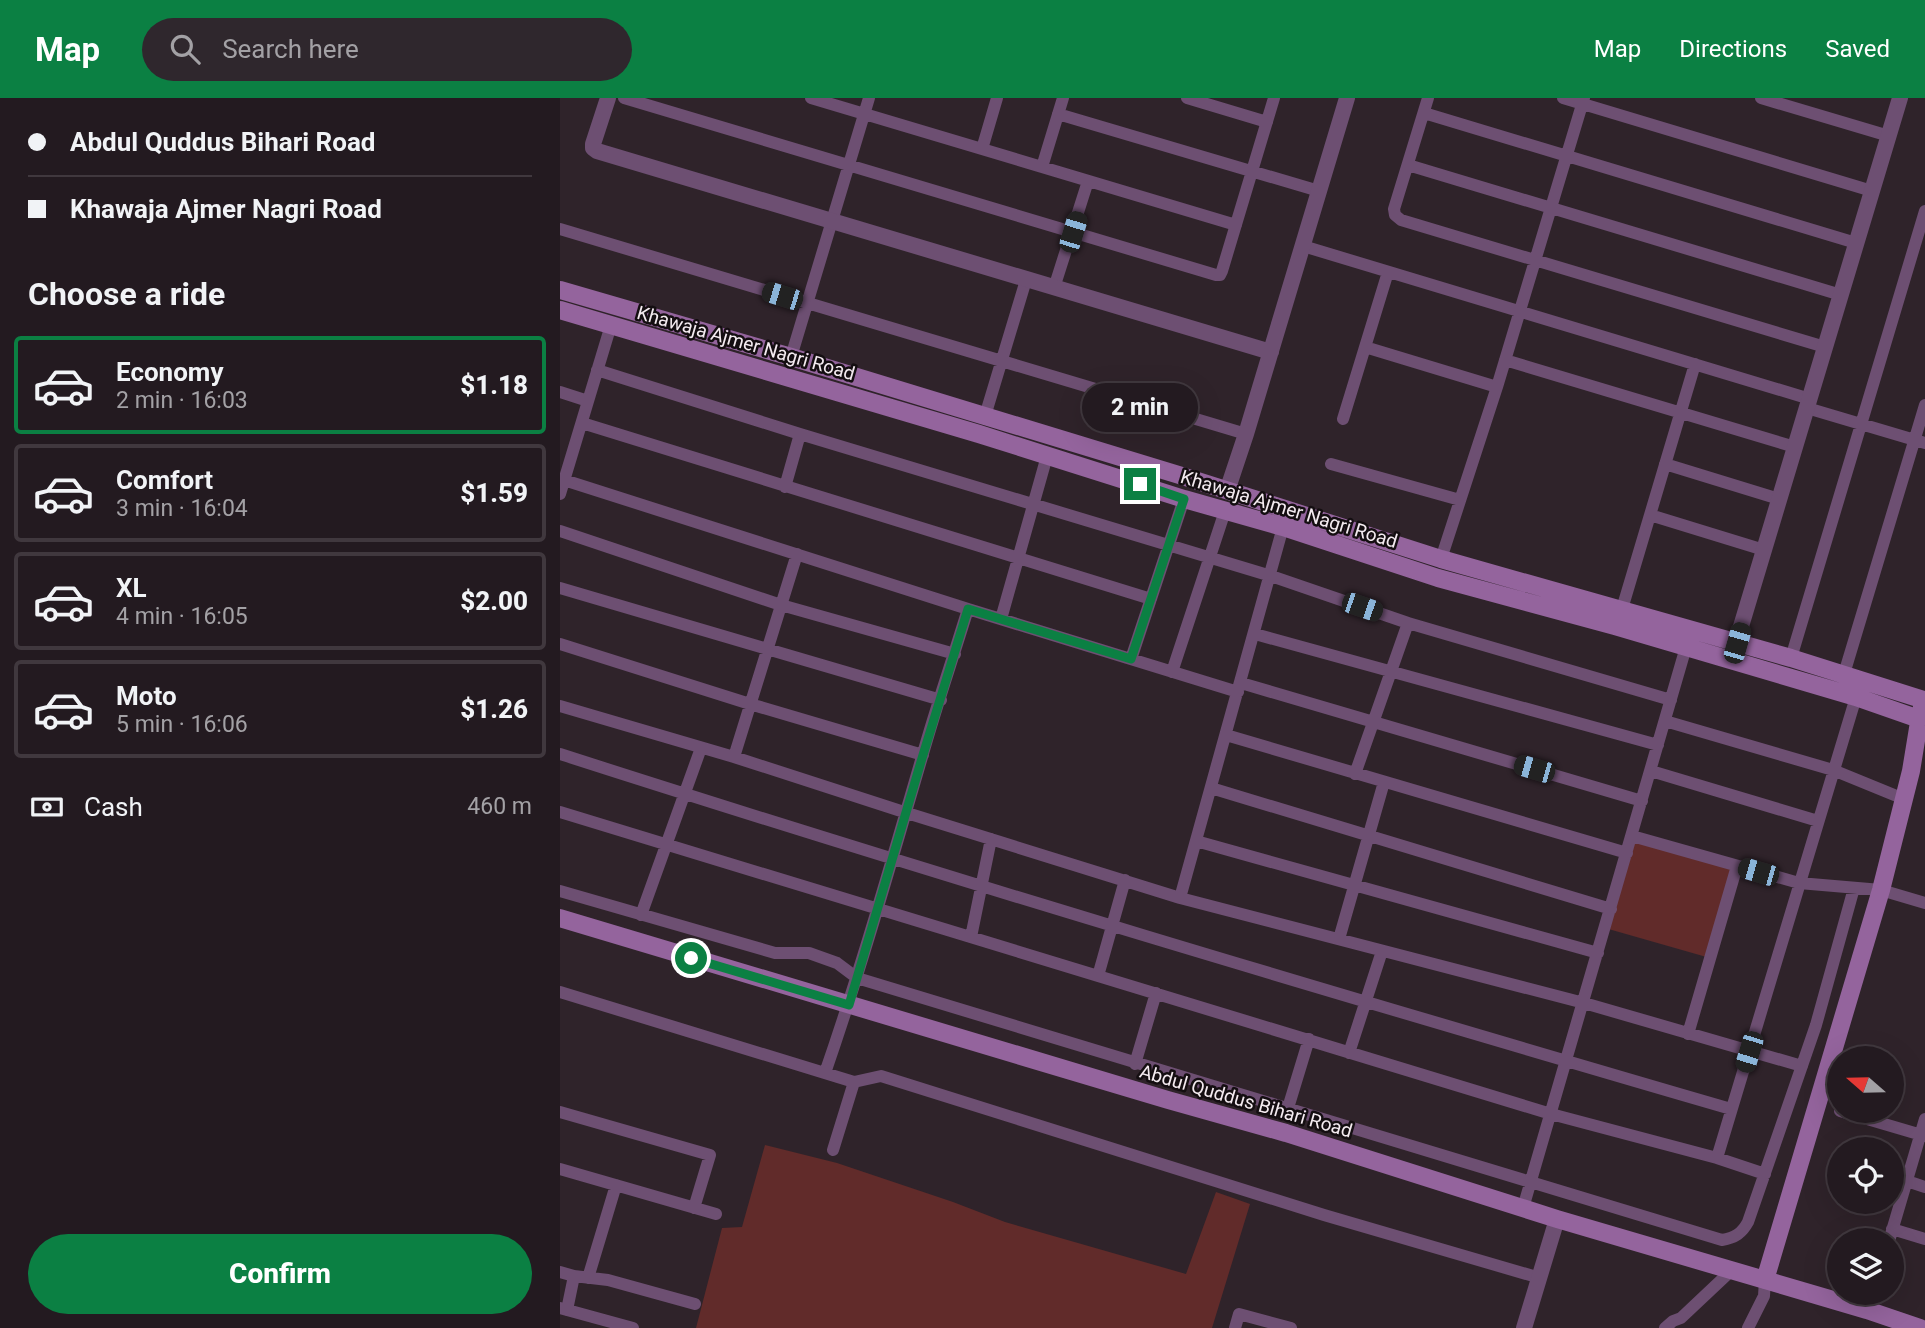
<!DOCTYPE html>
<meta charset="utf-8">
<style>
:root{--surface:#231a20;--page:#2f272d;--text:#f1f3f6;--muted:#a3a1a5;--line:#40383e;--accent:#0b8043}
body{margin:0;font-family:Roboto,sans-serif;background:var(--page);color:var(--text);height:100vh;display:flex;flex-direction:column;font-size:26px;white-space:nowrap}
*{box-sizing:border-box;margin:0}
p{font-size:23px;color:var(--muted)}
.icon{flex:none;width:38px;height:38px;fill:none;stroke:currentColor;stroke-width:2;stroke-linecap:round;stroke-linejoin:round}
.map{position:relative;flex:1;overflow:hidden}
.sheet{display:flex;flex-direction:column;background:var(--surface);width:560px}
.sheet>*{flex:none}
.top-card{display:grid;align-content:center;height:154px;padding:0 28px;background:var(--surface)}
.needle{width:46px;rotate:290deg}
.tools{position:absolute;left:1267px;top:948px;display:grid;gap:14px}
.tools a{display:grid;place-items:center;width:77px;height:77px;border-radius:50%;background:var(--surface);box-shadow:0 7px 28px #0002,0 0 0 2px var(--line);font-size:35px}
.end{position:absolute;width:32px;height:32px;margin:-16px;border:9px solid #0b8043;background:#fff;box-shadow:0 0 0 4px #fff}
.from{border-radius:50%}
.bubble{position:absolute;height:49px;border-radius:24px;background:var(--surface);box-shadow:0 7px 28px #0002,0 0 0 2px var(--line);font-size:23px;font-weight:800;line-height:49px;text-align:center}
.car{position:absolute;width:21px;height:42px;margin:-21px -10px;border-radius:9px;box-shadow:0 0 5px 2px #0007;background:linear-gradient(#222 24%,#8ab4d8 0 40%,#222 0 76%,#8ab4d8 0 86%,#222 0)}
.top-card b{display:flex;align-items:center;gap:24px;height:66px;font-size:26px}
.top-card b+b{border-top:2px solid var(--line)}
.top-card i{width:18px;height:18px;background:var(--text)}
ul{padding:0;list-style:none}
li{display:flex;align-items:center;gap:21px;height:98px;margin:0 14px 10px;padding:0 14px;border:4px solid var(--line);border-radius:7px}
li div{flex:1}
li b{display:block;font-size:26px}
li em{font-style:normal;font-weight:800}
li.current{border-color:var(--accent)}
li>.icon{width:63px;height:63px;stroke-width:1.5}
h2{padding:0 28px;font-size:32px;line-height:84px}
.pay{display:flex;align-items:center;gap:18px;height:77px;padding:0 28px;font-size:26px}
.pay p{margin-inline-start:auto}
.action{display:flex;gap:14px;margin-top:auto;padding:14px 28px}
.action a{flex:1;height:80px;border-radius:42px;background:var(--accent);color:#fff;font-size:28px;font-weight:800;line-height:80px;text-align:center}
header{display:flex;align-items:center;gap:42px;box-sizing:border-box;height:98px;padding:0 35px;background:var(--accent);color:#fff}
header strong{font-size:33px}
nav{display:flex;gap:38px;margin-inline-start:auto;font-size:24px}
.search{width:490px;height:63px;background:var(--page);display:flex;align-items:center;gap:18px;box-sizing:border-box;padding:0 24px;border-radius:38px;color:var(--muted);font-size:26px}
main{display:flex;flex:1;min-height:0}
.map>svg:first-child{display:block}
.green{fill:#612b2a}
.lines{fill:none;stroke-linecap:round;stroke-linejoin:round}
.minor{stroke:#6d4f72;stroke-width:12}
.tertiary{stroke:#6d4f72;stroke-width:16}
.secondary{stroke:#94649d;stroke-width:18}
.route{stroke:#0b8043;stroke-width:9}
.labels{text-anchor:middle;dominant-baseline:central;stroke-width:5;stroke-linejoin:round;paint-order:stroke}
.street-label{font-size:19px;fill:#f4ebf0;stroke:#140e11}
</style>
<header>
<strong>Map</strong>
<div class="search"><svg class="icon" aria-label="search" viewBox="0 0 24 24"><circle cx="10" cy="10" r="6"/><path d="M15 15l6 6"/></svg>Search here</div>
<nav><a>Map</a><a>Directions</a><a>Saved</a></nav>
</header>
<main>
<section class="sheet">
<div class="top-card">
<b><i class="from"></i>Abdul Quddus Bihari Road</b>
<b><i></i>Khawaja Ajmer Nagri Road</b>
</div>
<h2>Choose a ride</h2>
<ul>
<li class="current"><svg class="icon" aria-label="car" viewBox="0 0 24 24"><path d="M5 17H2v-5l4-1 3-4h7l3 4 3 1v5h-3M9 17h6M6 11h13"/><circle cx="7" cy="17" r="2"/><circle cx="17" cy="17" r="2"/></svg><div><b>Economy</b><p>2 min · 16:03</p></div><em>$1.18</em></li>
<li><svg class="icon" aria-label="car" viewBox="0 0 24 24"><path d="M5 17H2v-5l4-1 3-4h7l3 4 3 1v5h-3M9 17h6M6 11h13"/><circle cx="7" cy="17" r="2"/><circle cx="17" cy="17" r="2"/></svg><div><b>Comfort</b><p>3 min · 16:04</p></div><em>$1.59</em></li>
<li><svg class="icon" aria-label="car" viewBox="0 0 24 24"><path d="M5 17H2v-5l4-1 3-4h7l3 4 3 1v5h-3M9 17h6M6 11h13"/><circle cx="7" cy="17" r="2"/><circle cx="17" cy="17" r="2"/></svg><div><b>XL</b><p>4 min · 16:05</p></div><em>$2.00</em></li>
<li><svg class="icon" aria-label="car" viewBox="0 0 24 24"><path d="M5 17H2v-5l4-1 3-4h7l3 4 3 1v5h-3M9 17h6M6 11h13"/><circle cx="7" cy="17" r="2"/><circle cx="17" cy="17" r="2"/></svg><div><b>Moto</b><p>5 min · 16:06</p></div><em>$1.26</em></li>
</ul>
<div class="pay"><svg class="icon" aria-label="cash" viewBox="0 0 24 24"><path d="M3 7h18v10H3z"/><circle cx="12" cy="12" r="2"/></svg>Cash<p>460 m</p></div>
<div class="action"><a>Confirm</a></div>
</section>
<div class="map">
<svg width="1365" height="1230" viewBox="0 0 1365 1230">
<rect width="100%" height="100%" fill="#2f232a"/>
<path class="green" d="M1072,738L1177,768L1150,860L1045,830Z
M205,1047L277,1065L393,1104L445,1124L626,1176L656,1094L690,1106L652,1230H136L162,1130L182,1129Z"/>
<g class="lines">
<path class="minor" d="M64,0L656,177H660L662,173L714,0
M251,0L676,127
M627,0L707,24
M868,0L834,111L835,117L841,122L1265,249
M1003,0L1312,93
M1201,0L1329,38
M864,15L1296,145
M498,16L759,93
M422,51L437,0
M848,67L1281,197
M482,69L503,0
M0,131L686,336
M743,148L1250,301
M494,190L528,83
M805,249L937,289
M231,259L309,0
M945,262L1235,349
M37,272L240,336L711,478L848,525L1111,602
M0,294L28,303
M1247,310L1365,345
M425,318L466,182
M783,321L828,174
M22,325L591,501
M771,366L900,402
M1105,366L1219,401
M4,382L408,511
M225,389L240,336
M0,396L51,227
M1090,417L1204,452
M0,433L221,507L395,556
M881,461L937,289L1024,0
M0,490L381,602
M1062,511L1135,266
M441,521L487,358
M695,536L1098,647
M0,546L190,606L363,657
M1231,560L1365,113
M571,561L624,401
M612,574L665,413
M1284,576L1365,307
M681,585L1082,703
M0,608L174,659L347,715L620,800L1024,905L1242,968
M1105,623L1273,672L1344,701
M666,637L1067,755
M0,656C389,781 780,897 1171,1011
M174,659L237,456
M1091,673L1258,723
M795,676L848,525
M651,690L1051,811
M0,714L991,1016L1157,1060L1205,1076
M1072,738L1239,785L1321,792L1365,805
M636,743L1038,855
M0,793L215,855H249L277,865L297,880C585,969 874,1054 1162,1142C1175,1140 1182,1135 1188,1124L1256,927L1294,790
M620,800L723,429
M81,817L141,650
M411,839L431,741
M779,841L824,684
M538,878L565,782
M0,894L294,984L273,1052
M1128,936L1177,768
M789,955L822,853
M575,966L596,895
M265,975C301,871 331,765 362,659C376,609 393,560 408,511L678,594
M294,984L321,978L764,1117L980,1180
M728,1010L749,941
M1280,1013L1365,1038
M0,1014L150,1057L134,1110
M1157,1060L1296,599
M0,1071L156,1116
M1347,1083L1365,1089
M963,1110L1126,549
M1332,1131L1365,1141
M1329,1143L1365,1021
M0,1174L14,1178L48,1182L135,1206
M28,1180L56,1087
M0,1210L73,1230
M7,1212L14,1178
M1307,1212L1312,1195
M675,1230L679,1216L731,1230
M1105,1230L1113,1223L1121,1220L1172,1172
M1188,1230L1204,1198L1205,1182"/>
<path class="tertiary" d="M48,0L33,46V50L37,53L711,254
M667,393L686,336L787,0
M1176,545L1340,0
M964,1230L997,1121"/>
<path class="secondary" d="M0,192L231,259L619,377L881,461L1231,560L1364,602
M0,212L419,336L624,401L723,429L878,480L1055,528L1296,599L1359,621
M0,820L608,1002L726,1035L997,1121L1307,1212L1360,1230
M1205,1182L1321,792L1351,673L1361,612"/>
</g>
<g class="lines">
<path class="route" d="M131,860L289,907L363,657L408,511L571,561L624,401L580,386"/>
</g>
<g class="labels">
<g class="street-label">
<text transform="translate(186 245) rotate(16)">Khawaja Ajmer Nagri Road</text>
<text transform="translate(729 411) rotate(17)">Khawaja Ajmer Nagri Road</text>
<text transform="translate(686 1003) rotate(16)">Abdul Quddus Bihari Road</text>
</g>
</g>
</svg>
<div class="tools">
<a><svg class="needle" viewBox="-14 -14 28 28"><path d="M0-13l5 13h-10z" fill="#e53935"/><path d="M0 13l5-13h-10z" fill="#a3a1a5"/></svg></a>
<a><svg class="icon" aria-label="locate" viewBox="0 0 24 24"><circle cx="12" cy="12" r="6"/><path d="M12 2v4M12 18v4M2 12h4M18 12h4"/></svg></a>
<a><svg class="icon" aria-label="layers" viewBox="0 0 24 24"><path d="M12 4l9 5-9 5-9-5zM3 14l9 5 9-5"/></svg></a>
</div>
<i class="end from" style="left:131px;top:860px"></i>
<i class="end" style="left:580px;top:386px"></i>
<div class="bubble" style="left:522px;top:285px;width:116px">2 min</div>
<i class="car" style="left:513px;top:134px;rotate:17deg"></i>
<i class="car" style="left:222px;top:198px;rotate:287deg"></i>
<i class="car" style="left:802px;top:509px;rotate:109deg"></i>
<i class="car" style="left:1177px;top:545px;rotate:16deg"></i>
<i class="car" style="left:974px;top:671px;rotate:286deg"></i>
<i class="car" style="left:1198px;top:774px;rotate:286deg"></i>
<i class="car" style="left:1189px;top:954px;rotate:197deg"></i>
</div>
</main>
